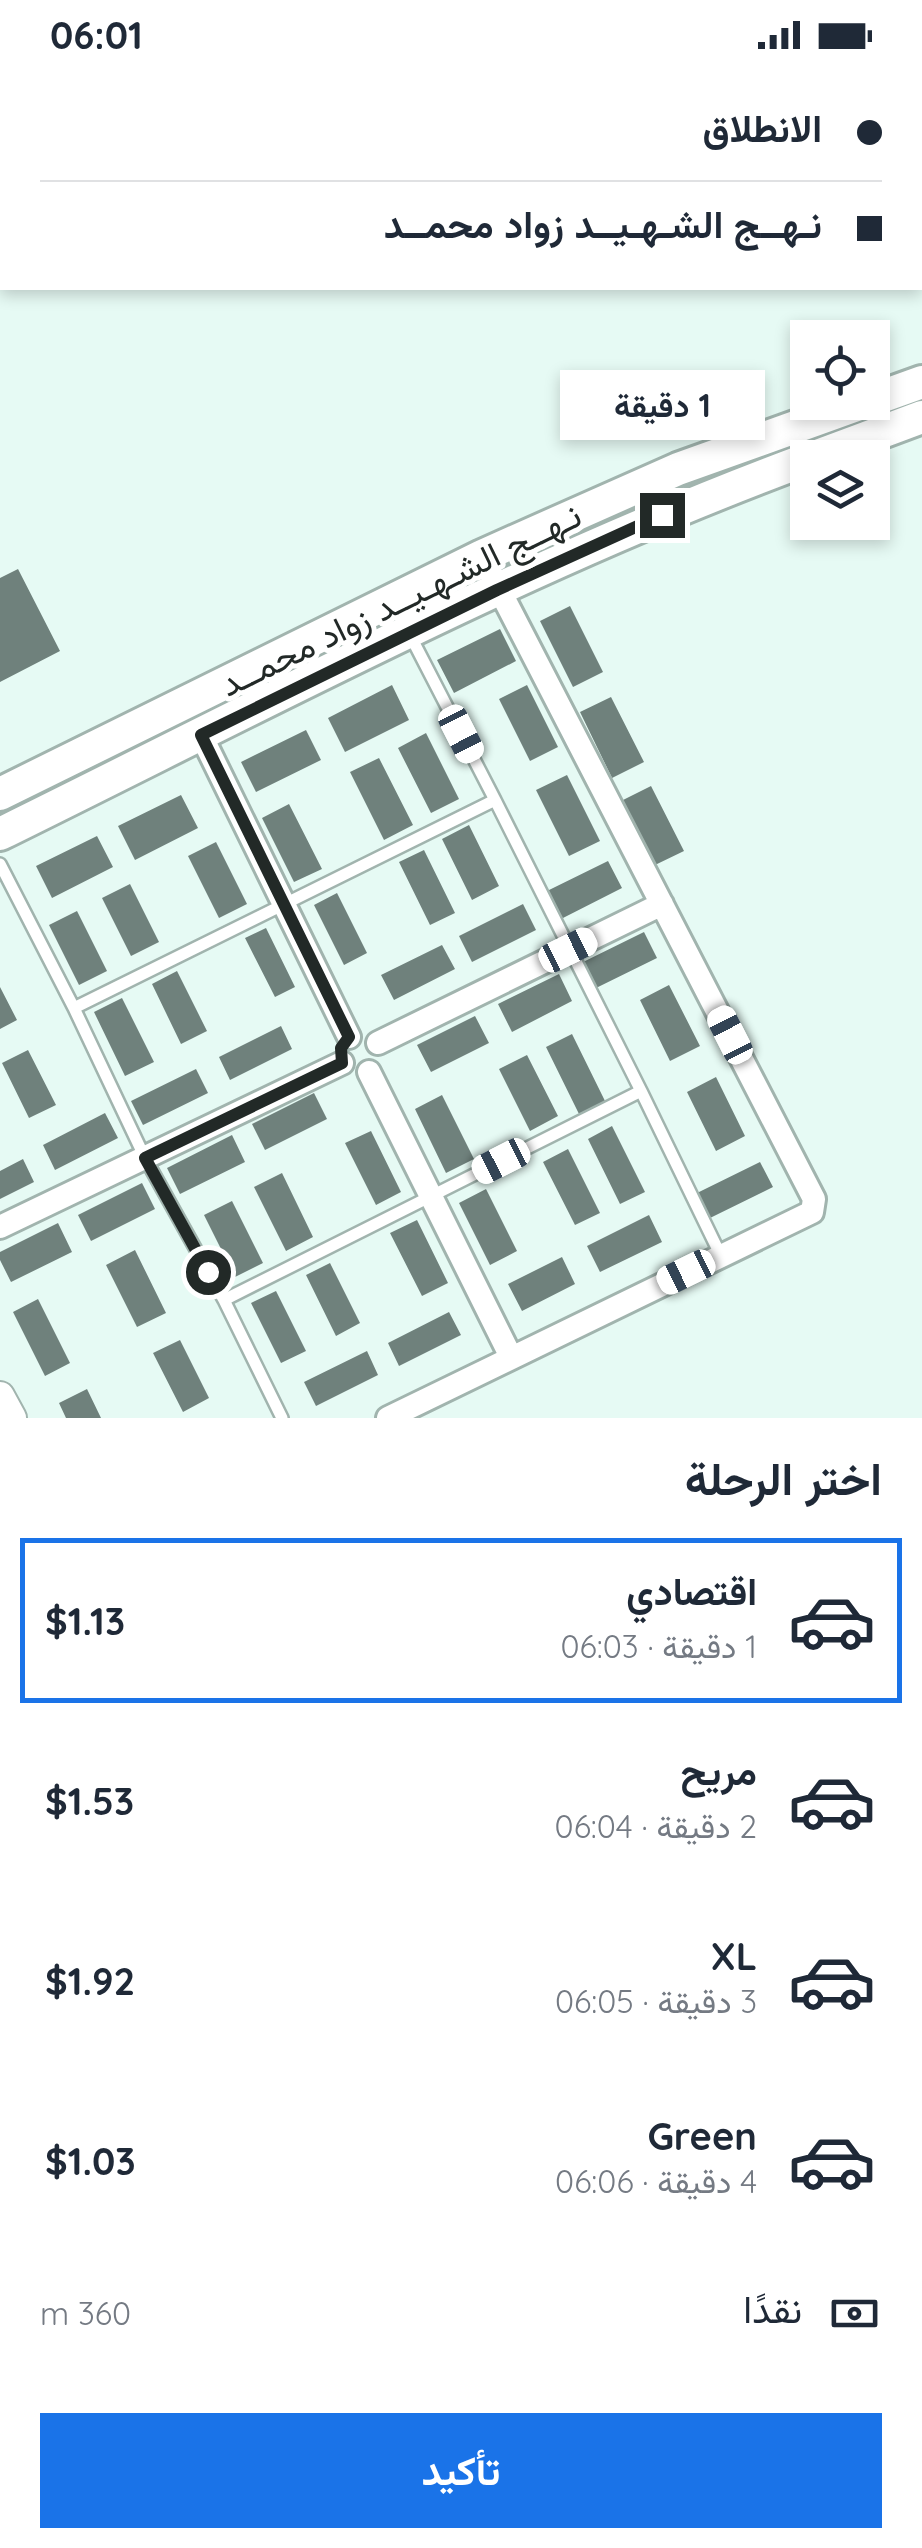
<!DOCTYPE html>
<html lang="ar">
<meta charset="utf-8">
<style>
:root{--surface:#fff;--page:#f2f2f3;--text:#1f2937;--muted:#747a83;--line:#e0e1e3;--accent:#1a73e8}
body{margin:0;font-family:Quicksand,Vazirmatn,sans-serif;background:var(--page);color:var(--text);direction:rtl;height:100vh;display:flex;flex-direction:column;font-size:38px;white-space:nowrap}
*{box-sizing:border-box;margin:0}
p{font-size:32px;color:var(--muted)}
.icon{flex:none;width:55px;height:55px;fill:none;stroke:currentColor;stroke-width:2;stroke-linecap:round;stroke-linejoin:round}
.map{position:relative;height:1348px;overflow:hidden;direction:ltr}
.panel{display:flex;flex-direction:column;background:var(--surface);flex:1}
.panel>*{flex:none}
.guide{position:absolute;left:0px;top:0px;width:922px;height:220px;box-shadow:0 5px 15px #0003;direction:rtl;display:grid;align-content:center;height:220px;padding:0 40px;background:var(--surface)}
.fabs{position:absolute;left:790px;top:250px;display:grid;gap:20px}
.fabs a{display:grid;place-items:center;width:100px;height:100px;border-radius:0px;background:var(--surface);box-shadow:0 5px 15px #0003;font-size:50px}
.end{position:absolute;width:45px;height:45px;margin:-22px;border:12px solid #222927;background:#fff;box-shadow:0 0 0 5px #fff}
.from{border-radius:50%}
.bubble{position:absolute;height:70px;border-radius:0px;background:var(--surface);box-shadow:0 5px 15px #0003;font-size:32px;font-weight:700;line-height:70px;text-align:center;direction:rtl}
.car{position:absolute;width:30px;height:60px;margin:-30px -15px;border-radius:12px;box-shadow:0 0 8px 2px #0007;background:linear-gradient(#fff 24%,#345 0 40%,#fff 0 76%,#345 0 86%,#fff 0)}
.guide b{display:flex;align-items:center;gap:35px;height:95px;font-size:38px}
.guide b+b{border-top:2px solid var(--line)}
.guide i{width:25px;height:25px;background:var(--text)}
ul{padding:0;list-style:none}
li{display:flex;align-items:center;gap:30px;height:165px;margin:0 20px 15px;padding:0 20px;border:5px solid transparent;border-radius:0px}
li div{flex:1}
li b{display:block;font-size:38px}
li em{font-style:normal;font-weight:700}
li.selected{border-color:var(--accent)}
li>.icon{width:90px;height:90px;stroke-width:1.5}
h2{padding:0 40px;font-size:45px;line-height:120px}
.pay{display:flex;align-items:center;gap:25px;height:110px;padding:0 40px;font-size:38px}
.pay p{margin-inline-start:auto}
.button{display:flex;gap:20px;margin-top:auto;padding:20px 40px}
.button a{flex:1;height:115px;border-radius:0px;background:var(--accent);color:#fff;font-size:40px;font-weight:700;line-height:115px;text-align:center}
.status{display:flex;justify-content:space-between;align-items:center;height:70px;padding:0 50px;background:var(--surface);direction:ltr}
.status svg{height:28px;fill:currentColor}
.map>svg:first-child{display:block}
.building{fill:#6f817c}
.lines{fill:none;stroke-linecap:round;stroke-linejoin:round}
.service-casing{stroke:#a1b4ae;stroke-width:16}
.minor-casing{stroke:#a1b4ae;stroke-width:28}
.tertiary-casing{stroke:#a1b4ae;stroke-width:32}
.secondary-casing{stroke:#a1b4ae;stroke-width:38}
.service{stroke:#fff;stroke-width:11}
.minor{stroke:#fff;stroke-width:22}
.tertiary{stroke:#fff;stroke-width:28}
.secondary{stroke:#fff;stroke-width:32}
.route{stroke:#222927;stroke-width:12}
.labels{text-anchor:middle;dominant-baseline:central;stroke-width:10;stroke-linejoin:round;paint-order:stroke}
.street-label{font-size:35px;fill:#222927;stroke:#fff}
</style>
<div class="status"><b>06:01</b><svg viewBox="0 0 49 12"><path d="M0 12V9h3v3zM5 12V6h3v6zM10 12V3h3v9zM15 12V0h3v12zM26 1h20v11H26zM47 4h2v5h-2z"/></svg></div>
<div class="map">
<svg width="922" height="1348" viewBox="0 0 922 1348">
<rect width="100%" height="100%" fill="#e6faf4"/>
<path class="building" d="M18,499L60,581L0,612V508Z
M570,536L603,602L573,617L540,551Z
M500,559L516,591L454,623L437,590Z
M392,615L409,650L345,682L328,648Z
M527,615L558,677L530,691L499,629Z
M611,627L644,692L612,708L580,642Z
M306,660L321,690L256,722L241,692Z
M426,663L459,729L431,743L398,678Z
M379,688L413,755L384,770L350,702Z
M567,705L600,771L569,786L536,720Z
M651,716L684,781L655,795L623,730Z
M181,725L198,758L135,790L118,756Z
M289,734L322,799L294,812L262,748Z
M469,755L499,816L472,830L442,769Z
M97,766L113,797L52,828L36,796Z
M216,772L247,834L219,848L188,786Z
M424,780L455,843L430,855L399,792Z
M608,791L622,818L561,849L547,821Z
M130,814L159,872L131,886L102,828Z
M337,823L367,883L344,895L314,835Z
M523,834L536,860L472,892L459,866Z
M77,841L107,901L79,915L49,855Z
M266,858L295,917L275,927L245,868Z
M644,862L657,888L594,919L581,893Z
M442,875L455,899L394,930L381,905Z
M177,901L207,961L181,974L152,914Z
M559,904L572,931L512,962L498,934Z
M669,915L700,976L670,991L640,930Z
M0,917L17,950L0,959Z
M122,928L154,992L125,1006L94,942Z
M475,946L489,973L431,1002L417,975Z
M281,956L292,979L230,1010L219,987Z
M572,964L605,1031L579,1044L546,977Z
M28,980L56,1035L29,1048L2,993Z
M527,985L558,1046L530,1061L499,999Z
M196,999L208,1023L143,1055L131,1031Z
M716,1007L745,1066L716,1081L687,1022Z
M314,1023L327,1049L265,1080L252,1054Z
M442,1025L474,1089L446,1103L415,1039Z
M105,1043L118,1068L55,1100L43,1075Z
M612,1056L645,1122L620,1134L588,1069Z
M371,1061L401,1122L376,1135L345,1073Z
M232,1065L245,1092L180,1124L167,1098Z
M568,1079L600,1143L575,1155L543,1092Z
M23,1089L34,1112L0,1129V1101Z
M760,1092L773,1117L710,1148L697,1123Z
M282,1103L313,1167L286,1181L254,1117Z
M142,1113L155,1139L91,1171L78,1145Z
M486,1119L517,1181L490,1195L459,1133Z
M232,1131L263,1193L235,1207L204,1145Z
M649,1145L662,1172L600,1202L587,1176Z
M417,1150L448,1213L422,1226L390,1163Z
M58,1153L72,1182L11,1212L0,1190V1182Z
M135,1180L166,1243L137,1257L106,1195Z
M562,1187L575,1214L522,1241L508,1214Z
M330,1193L360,1253L336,1266L306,1205Z
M276,1221L306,1281L281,1293L251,1233Z
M38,1229L70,1293L45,1306L13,1242Z
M449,1242L461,1265L399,1296L388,1273Z
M180,1270L209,1328L183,1342L153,1283Z
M367,1281L378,1305L316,1336L304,1312Z
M87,1319L101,1348H66L59,1333Z"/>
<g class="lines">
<defs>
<path id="service" d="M410,565L495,730
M0,794L74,938
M224,1230L145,1088L74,938L495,730L641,1021
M282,1348L224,1230L641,1021L721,1186"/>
<path id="minor" d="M201,665L349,967
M378,973L662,834
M369,1002L511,1287
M0,1157L342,993
M388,1348L812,1142L814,1129L482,486"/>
<path id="tertiary" d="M0,1326L12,1348"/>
<path id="secondary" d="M872,330L922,312
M812,388L922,347
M0,724L482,486L678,399L865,332
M0,764C266,633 529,492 808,389"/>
</defs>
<use href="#service" class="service-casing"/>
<use href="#minor" class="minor-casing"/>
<use href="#tertiary" class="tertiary-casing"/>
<use href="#secondary" class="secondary-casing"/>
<use href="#service" class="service"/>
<use href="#minor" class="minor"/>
<use href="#tertiary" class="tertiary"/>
<use href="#secondary" class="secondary"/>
</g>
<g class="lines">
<path class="route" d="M208,1202L145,1088L342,993L341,978L349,967L201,665L497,520L662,445"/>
</g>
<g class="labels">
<g class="street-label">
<text transform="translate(400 529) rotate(-26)">نـهــج الشـهـيــد زواد محمــد</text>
</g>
</g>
</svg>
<div class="fabs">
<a><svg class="icon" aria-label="locate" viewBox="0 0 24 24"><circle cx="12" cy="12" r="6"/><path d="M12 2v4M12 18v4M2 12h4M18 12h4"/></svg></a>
<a><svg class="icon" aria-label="layers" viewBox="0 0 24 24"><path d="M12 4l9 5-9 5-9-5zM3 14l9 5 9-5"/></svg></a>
</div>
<i class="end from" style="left:208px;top:1202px"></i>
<i class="end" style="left:662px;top:445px"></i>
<div class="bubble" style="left:560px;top:300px;width:205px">1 دقيقة</div>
<i class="car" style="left:461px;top:664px;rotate:153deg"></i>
<i class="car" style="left:568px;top:880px;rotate:64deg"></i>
<i class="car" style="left:730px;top:965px;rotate:333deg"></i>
<i class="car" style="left:501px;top:1091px;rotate:243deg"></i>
<i class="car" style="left:686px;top:1202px;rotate:244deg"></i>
<div class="guide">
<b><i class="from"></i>الانطلاق</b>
<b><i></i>نـهــج الشـهـيــد زواد محمــد</b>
</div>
</div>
<section class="panel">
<h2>اختر الرحلة</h2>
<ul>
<li class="selected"><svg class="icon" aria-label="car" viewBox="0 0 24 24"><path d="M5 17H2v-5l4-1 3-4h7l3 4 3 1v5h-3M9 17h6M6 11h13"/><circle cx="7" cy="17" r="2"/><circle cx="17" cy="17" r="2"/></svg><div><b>اقتصادي</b><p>1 دقيقة · 06:03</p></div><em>$1.13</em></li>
<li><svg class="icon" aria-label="car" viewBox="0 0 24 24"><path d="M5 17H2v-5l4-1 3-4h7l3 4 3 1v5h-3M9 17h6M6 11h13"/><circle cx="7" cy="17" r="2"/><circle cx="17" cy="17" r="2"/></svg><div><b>مريح</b><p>2 دقيقة · 06:04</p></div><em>$1.53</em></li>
<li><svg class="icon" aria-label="car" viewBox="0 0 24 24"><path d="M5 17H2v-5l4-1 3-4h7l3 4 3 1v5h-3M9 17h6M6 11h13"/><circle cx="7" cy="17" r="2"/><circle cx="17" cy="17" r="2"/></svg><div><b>XL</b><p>3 دقيقة · 06:05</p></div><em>$1.92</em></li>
<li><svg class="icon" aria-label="car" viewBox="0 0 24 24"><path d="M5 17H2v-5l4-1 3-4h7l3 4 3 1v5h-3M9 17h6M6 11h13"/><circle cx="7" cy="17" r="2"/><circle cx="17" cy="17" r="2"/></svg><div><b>Green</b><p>4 دقيقة · 06:06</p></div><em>$1.03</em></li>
</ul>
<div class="pay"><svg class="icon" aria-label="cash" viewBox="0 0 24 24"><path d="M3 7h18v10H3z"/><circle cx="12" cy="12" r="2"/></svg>نقدًا<p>360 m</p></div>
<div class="button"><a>تأكيد</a></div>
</section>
